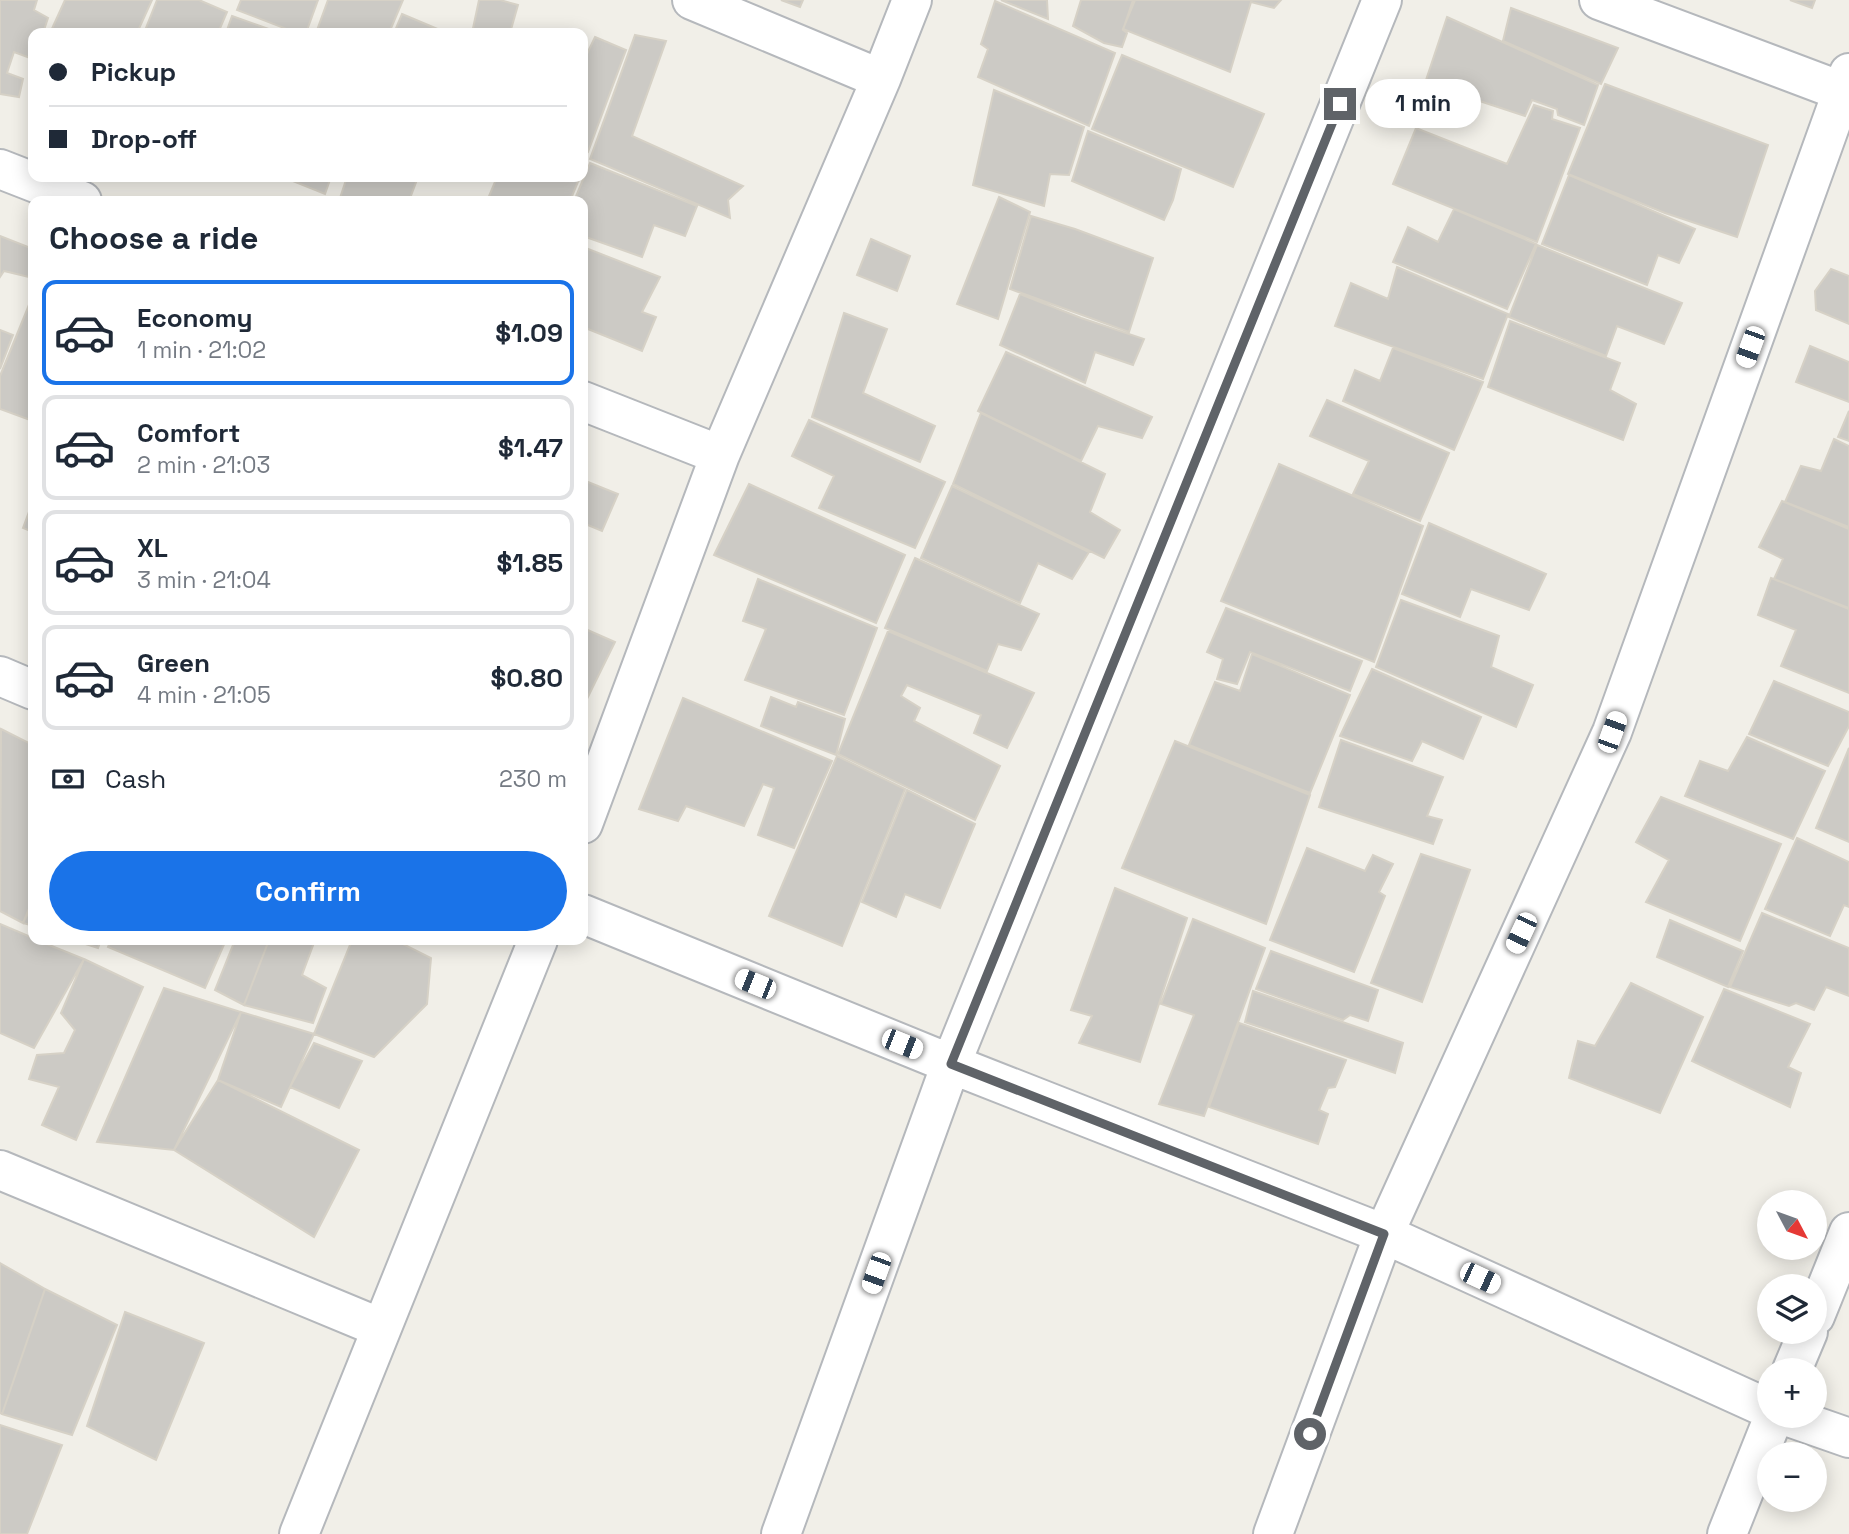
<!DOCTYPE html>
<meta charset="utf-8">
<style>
:root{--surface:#fff;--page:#f6f6f7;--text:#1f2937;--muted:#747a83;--line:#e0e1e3;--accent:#1a73e8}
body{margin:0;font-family:"Space Grotesk",sans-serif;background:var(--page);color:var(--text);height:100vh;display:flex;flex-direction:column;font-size:26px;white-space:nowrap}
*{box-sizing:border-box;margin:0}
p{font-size:23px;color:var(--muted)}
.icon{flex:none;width:38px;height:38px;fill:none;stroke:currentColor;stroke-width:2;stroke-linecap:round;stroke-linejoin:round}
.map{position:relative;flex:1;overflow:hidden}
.panel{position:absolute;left:28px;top:196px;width:560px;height:749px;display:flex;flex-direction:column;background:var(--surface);border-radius:14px;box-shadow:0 4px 18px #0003}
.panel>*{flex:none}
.guide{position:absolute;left:28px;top:28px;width:560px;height:154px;border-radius:14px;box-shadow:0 4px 18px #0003;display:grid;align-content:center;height:154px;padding:0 21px;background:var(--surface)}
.needle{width:46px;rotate:131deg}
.tools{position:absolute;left:1757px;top:1190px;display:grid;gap:14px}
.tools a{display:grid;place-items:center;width:70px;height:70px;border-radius:50%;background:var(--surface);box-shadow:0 4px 18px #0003;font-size:35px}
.end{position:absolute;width:32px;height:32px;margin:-16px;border:9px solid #5f6368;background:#fff;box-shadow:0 0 0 4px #fff}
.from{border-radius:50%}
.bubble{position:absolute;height:49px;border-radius:24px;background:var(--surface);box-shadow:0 4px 18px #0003;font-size:23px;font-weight:600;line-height:49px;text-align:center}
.car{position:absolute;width:21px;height:42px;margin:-21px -10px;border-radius:9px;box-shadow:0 0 5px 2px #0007;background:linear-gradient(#fff 24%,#345 0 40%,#fff 0 76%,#345 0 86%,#fff 0)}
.guide b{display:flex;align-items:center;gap:24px;height:66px;font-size:26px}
.guide b+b{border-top:2px solid var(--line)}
.guide i{width:18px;height:18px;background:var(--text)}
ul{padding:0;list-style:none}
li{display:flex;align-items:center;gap:21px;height:105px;margin:0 14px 10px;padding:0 7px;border:4px solid var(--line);border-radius:14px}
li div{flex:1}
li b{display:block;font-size:26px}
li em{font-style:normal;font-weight:600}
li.selected{border-color:var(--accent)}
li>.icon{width:63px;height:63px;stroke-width:1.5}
h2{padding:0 21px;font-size:32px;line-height:84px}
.pay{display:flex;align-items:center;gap:18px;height:77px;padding:0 21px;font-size:26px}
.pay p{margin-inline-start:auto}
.action{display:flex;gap:14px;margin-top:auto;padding:14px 21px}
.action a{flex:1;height:80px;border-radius:42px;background:var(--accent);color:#fff;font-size:28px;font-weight:600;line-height:80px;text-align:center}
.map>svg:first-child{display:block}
.building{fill:#cccac5;stroke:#d6d1c6;stroke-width:2}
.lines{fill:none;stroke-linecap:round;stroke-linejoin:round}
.street-casing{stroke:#b5b8bc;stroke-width:42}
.street{stroke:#fff;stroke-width:38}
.route{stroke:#5f6368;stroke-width:9}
</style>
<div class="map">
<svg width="1849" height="1534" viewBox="0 0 1849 1534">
<rect width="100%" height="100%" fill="#f1efe8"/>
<path class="building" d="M0,0H37L34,10L48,18L43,33H33V59L14,52L7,73L23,79L19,97L0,94Z
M65,0H152L137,33H50Z
M157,0H199L227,12L218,33H144Z
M241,0H318L306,33H297L237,10Z
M328,0H403L389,33H316Z
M479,0H500L518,5L510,33H472Z
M781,0H803L800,7Z
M1001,0H1047L1048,19Z
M1081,0H1133L1123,30L1127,33L1122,47L1104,43L1073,26Z
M1135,0H1281L1274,8L1251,2L1230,72L1123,29Z
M1790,0H1815L1812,8Z
M995,1L1115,53L1089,126L978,77L988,49L981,44Z
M1511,8L1618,48L1601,84L1503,41Z
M402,14L447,33H394Z
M232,16L280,33H226Z
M1447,17L1598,85L1584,125L1558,115L1557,109L1532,100L1525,116L1425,83Z
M635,35L666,41L632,136L743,186L728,200L730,218L590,159Z
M595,37L626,50L588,152L583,150V59L584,60Z
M1122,55L1264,114L1233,187L1092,129Z
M1605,84L1768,145L1737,237L1665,213L1568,174Z
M994,90L1084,127L1069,175L1050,174L1044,206L973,185Z
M1534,105L1553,111L1552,119L1580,128L1537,242L1393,184L1416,128L1507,164Z
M1088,131L1181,169L1173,200L1164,220L1072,181Z
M590,163L697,206L685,236L654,225L642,257L583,236V201H574Z
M1569,175L1695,229L1679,263L1658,255L1647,285L1542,244Z
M283,177H331L325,194Z
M347,177H418L409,201H339Z
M497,177H580L570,201H487Z
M999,197L1030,212L998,319L957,304Z
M1454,209L1536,244L1507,309L1393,262L1408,227L1438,242Z
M1031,216L1075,229L1153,258L1129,332L1010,289Z
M0,236L33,249V278L4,271L0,277Z
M871,239L910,256L897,291L857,275Z
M1537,245L1682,303L1664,344L1617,326L1606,356L1509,317Z
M583,247L660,277L642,312L656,317L642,351L583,327Z
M1397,267L1508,314L1483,379L1335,326L1351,283L1388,299Z
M1831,269L1849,276V324L1816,310L1815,291Z
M1020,294L1081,318L1144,339L1133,365L1095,352L1085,383L1000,345Z
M33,295V421L0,409V376Z
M844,313L887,329L863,393L935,426L920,462L812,417Z
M1510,321L1620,363L1610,390L1636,404L1623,440L1488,387Z
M0,330L13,335L0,369Z
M1810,346L1849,362V402L1796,382Z
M1393,348L1483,382L1454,450L1343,401L1355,370L1380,381Z
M1006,352L1152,417L1142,438L1098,426L1081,461L978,411Z
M1327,400L1449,453L1420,521L1353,494L1369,461L1310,436Z
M1849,411V441L1838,437Z
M981,413L1105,474L1090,512L1120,530L1104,558L953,484Z
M809,420L945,482L915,548L819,508L834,476L792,456Z
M1834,439L1849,446V527L1785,502L1801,466L1821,471Z
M1279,464L1423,526L1374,662L1221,601Z
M583,480L618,494L602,531L583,523Z
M749,484L905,555L876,623L714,555Z
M952,486L1089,552L1072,579L1038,563L1020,603L921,558Z
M33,501V532L23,528Z
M1782,501L1849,529V608L1774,579L1783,559L1759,547Z
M1429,523L1546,574L1529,610L1471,589L1460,617L1402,594Z
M915,558L1039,614L1021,650L998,644L987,671L885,628Z
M1771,578L1849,609V693L1781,666L1796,630L1758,615Z
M758,579L877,628L844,715L745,680L766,629L743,621Z
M1401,600L1499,636L1491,667L1533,685L1516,727L1376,667Z
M1226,608L1362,661L1350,691L1250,652L1237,684L1217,679L1223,659L1207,652Z
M583,628L615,642L584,705H583Z
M888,631L1034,693L1007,748L974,733L981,715L907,685L901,696L920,708L914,721L1000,766L975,820L838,754Z
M1252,654L1350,695L1310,793L1189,745L1215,682L1240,691Z
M1372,669L1481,717L1463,759L1422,741L1412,761L1340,736Z
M1774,681L1849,712V726L1828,766L1749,734Z
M771,697L796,707L798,702L845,719L836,755L761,726Z
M683,698L832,761L794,848L758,835L774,788L763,784L744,826L686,806L678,821L639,809Z
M1,729L33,745V899L23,923L0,911Z
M1747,737L1825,771L1793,839L1685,796L1700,761L1728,771Z
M1341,740L1443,777L1427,816L1442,820L1433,844L1319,807Z
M1175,741L1310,795L1266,924L1122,868Z
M1849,748V842L1816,828Z
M837,756L905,789L842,946L769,916Z
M907,790L975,824L940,908L905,894L896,917L862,902Z
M1661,797L1781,844L1740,941L1646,902L1669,860L1636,842Z
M1797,838L1849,862V907L1844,905L1830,936L1765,909Z
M1307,848L1365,871L1373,855L1393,864L1379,892L1385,896L1354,972L1270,940Z
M1421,854L1470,870L1422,1002L1371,983Z
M1115,888L1187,918L1140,1062L1079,1043L1092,1016L1071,1010Z
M33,903V926L23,923Z
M1762,913L1849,948V996L1826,987L1814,1010L1796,1003L1789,1006L1730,987Z
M1193,919L1265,948L1204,1116L1159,1104L1194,1015L1161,1004Z
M1670,920L1743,951L1728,987L1657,957Z
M0,924L33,938V940H37L84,959L34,1048L0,1033Z
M73,940H101L98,948Z
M111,940H226L205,988L108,947Z
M235,940H269L244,1005L215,990Z
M269,940H315L302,975L326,988L313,1023L244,1005Z
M352,940H395L431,958L427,1004L374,1057L314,1034Z
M1271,951L1378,990L1368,1021L1350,1015L1343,1020L1256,989Z
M84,959L143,987L76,1140L42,1125L59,1087L29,1079L37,1055L64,1053L75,1030L61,1013Z
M1631,983L1703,1017L1660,1113L1569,1078L1578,1041L1595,1046Z
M164,988L241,1012L174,1150L97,1142Z
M1724,989L1810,1024L1788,1067L1801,1073L1790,1107L1692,1061Z
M1253,991L1403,1043L1395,1073L1245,1022Z
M241,1012L314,1034L281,1107L218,1080Z
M1239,1023L1346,1060L1335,1087L1328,1088L1319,1110L1328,1114L1318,1144L1209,1107Z
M314,1043L362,1061L339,1108L290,1087Z
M218,1080L359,1150L314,1237L174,1150Z
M0,1263L45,1289L2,1414L0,1413Z
M45,1289L117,1325L72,1435L2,1414Z
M125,1312L204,1343L156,1460L87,1426Z
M0,1425L62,1445L27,1534H0Z"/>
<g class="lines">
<defs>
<path id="street" d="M692,0L881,79
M1599,0L1849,94
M0,169L82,201
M583,401L720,455
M0,676L33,690
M583,824L720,455L881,79L912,0
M583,914L951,1064L1384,1234L1769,1409
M0,1170L381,1328
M1815,1316L1849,1232
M1792,1370L1808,1332
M1786,1416L1849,1438
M299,1534L538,940
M781,1534L951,1064L1382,0
M1273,1534L1384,1234L1612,732L1849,73
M1727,1534L1774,1416"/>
</defs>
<use href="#street" class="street-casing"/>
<use href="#street" class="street"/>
</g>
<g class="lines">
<path class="route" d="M1310,1434L1384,1234L951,1064L1340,104"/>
</g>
</svg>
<div class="tools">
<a><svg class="needle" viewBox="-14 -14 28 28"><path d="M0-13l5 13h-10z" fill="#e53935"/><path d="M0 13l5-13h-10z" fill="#747a83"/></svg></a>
<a><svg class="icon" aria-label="layers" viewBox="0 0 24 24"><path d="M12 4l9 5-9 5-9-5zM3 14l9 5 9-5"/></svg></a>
<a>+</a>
<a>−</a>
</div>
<i class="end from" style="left:1310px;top:1434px"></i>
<i class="end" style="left:1340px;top:104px"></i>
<div class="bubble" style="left:1365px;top:79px;width:116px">1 min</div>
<i class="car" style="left:1750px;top:347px;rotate:200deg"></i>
<i class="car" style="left:1612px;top:732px;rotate:20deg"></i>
<i class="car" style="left:1521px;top:933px;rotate:205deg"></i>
<i class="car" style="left:755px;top:984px;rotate:292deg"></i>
<i class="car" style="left:902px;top:1044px;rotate:112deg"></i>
<i class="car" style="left:876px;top:1273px;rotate:200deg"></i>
<i class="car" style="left:1480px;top:1278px;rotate:115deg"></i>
<div class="guide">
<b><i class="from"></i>Pickup</b>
<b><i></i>Drop-off</b>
</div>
<section class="panel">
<h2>Choose a ride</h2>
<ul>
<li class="selected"><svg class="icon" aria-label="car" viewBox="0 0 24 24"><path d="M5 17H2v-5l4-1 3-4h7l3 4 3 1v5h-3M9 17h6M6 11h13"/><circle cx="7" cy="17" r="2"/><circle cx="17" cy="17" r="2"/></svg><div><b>Economy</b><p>1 min · 21:02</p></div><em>$1.09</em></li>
<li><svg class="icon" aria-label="car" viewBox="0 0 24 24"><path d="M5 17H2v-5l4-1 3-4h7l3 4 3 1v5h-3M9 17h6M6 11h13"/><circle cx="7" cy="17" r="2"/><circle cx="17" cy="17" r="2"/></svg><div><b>Comfort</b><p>2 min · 21:03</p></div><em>$1.47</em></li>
<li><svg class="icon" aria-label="car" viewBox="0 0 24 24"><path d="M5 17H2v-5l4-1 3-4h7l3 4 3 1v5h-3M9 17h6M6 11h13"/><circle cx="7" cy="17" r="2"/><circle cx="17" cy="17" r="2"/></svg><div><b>XL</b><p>3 min · 21:04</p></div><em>$1.85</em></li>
<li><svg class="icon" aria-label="car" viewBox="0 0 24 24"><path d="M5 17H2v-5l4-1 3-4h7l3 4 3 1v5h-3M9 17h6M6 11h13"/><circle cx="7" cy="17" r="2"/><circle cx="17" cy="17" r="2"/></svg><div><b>Green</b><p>4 min · 21:05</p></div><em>$0.80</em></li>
</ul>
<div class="pay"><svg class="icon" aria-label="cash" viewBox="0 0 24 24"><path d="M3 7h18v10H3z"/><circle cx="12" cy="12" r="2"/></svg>Cash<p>230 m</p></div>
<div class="action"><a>Confirm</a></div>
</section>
</div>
